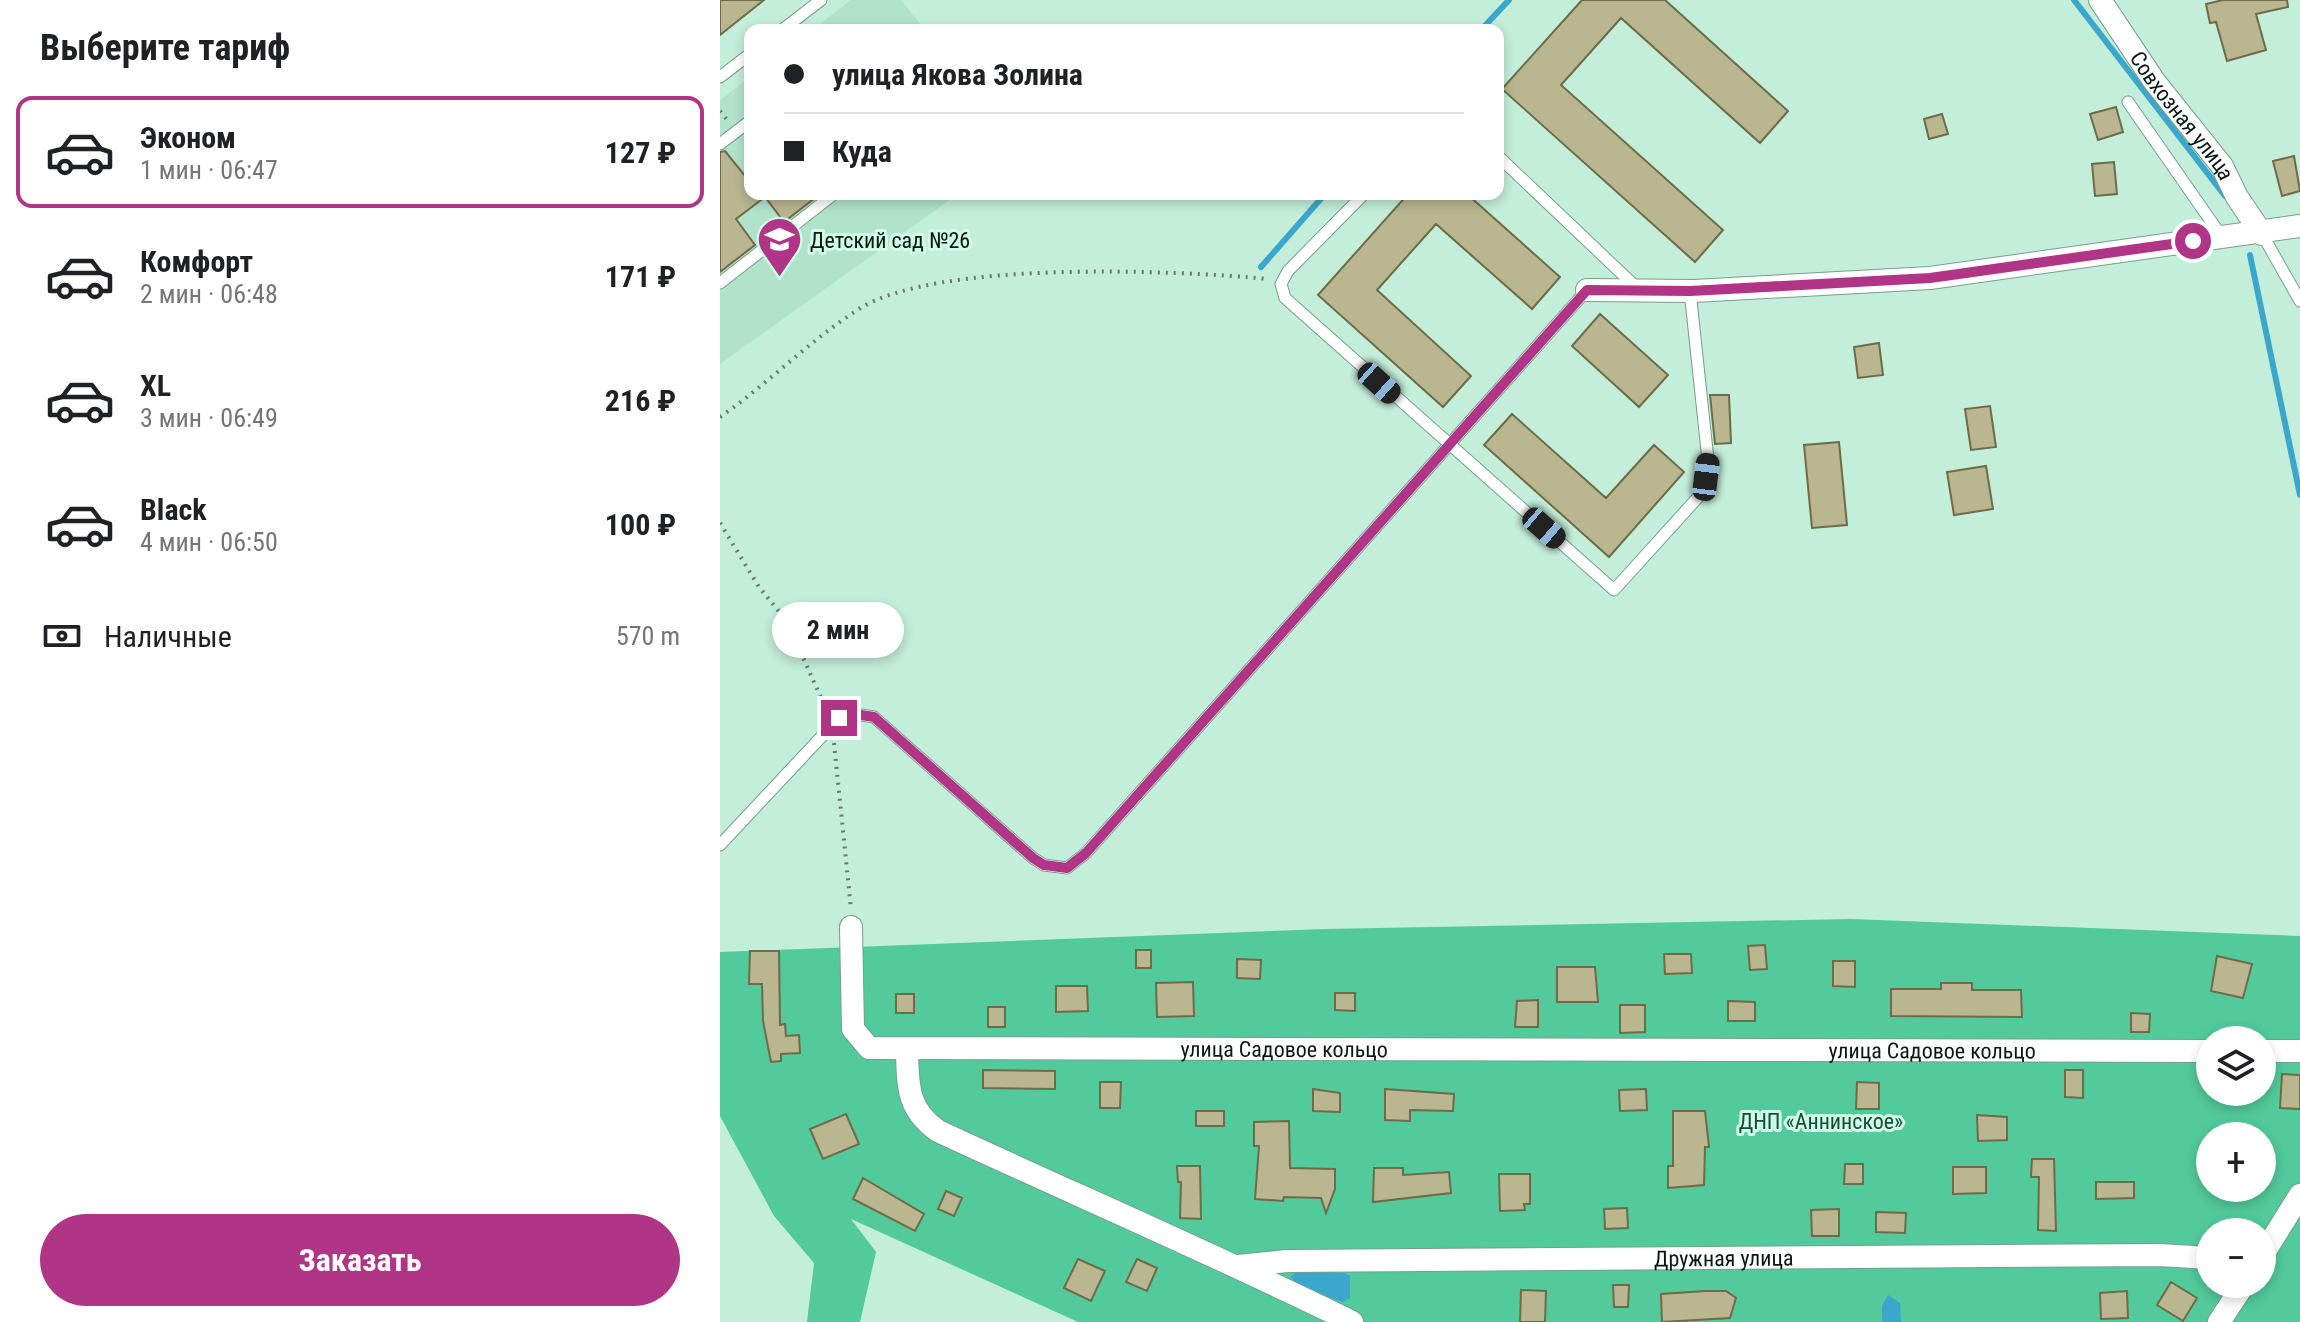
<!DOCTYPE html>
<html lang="ru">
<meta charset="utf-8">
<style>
:root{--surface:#fff;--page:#f2f2f2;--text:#202124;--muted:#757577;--line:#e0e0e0;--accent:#b03586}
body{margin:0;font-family:"Roboto Condensed",sans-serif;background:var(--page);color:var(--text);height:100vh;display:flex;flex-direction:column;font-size:30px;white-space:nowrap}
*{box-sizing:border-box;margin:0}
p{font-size:26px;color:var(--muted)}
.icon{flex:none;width:44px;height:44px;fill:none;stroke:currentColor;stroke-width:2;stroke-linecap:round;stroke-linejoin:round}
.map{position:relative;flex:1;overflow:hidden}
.sheet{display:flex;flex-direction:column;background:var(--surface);width:720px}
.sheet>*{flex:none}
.guide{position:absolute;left:24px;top:24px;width:760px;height:176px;border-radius:16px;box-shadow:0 4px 12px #0003;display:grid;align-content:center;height:176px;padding:0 40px;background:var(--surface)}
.tools{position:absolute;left:1476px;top:1026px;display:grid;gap:16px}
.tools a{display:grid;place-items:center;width:80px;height:80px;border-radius:50%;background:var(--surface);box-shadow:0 4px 12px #0003;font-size:40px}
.end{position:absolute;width:36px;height:36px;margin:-18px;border:10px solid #b03586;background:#fff;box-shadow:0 0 0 4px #fff}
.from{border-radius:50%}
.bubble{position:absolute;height:56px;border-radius:28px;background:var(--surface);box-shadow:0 4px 12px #0003;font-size:26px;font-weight:700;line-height:56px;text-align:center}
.car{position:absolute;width:24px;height:48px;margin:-24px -12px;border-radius:10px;box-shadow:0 0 6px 2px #0007;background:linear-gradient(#222 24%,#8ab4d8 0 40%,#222 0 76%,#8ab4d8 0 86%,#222 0)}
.guide b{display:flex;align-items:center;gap:28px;height:76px;font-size:30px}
.guide b+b{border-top:2px solid var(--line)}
.guide i{width:20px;height:20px;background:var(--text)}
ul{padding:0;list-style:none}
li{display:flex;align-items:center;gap:24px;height:112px;margin:0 16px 12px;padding:0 24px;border:4px solid transparent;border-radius:16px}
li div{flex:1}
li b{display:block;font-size:30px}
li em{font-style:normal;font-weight:700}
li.on{border-color:var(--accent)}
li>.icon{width:72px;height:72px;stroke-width:1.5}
h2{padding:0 40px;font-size:36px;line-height:96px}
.pay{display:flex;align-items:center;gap:20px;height:88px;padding:0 40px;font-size:30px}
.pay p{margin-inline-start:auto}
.action{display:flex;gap:16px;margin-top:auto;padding:16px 40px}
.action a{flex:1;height:92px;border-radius:48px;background:var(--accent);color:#fff;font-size:32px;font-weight:700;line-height:92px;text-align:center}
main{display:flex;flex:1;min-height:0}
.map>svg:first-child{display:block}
.built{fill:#b1e3cb}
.green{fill:#52ca9b;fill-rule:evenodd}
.water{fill:#3ba7cc}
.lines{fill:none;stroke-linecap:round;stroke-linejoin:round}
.stream{stroke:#3ba7cc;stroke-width:6}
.building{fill:#b9b690;stroke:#6e6c48;stroke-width:2}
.service-casing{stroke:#779f8c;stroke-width:13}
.minor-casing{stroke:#779f8c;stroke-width:24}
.path{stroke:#617e70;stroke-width:4;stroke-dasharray:2 6;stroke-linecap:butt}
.service{stroke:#fff;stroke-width:11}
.minor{stroke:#fff;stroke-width:22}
.route{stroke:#b03586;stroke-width:10}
.labels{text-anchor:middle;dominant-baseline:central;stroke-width:6;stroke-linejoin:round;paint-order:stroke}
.street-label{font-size:22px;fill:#091912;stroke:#d0fbe7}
.poi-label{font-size:22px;fill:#091912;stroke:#d0fbe7;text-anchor:start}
.park-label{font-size:22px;fill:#174d38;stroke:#d0fbe7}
</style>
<main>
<section class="sheet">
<h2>Выберите тариф</h2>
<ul>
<li class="on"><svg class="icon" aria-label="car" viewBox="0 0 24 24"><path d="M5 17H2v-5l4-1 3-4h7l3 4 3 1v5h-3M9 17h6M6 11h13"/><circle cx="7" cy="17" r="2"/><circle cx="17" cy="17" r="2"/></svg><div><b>Эконом</b><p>1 мин · 06:47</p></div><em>127 ₽</em></li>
<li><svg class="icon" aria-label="car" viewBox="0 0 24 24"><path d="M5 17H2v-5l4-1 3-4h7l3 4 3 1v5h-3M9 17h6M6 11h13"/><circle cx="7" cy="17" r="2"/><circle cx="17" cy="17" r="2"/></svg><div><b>Комфорт</b><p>2 мин · 06:48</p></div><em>171 ₽</em></li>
<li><svg class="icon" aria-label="car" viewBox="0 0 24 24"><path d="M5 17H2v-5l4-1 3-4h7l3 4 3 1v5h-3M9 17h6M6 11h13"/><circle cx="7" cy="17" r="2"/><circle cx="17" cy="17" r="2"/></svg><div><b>XL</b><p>3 мин · 06:49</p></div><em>216 ₽</em></li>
<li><svg class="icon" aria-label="car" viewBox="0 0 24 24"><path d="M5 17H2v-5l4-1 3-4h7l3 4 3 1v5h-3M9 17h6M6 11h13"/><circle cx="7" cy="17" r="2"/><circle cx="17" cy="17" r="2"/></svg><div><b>Black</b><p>4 мин · 06:50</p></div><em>100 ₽</em></li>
</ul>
<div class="pay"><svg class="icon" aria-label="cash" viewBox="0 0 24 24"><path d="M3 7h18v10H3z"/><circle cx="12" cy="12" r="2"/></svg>Наличные<p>570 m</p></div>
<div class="action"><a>Заказать</a></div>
</section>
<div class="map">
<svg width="1580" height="1322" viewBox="0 0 1580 1322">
<rect width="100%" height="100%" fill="#c3eed9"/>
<path class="built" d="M131,0H181L205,30H92Z
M30,77V194H238L0,364V100Z"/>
<path class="green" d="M1131,919L1580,936V1322H358L131,1219L156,1252L140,1322H87L94,1263L54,1216L0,1116V952L605,929ZM1490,1040H1542V1092H1490ZM1490,1136H1542V1188H1490ZM1490,1232H1542V1284H1490Z"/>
<path class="water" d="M578,1271L625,1273L630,1276V1298L622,1302L580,1286L570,1277Z
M1168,1295L1180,1303L1181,1322H1162V1306Z"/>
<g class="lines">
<path class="stream" d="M1354,0L1505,196
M761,30L789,0
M1530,255L1580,495
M541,267L605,194"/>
</g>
<path class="building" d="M0,0H44L0,35Z
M862,0H945L1068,111L1040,143L901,18L841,85L1003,230L975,262L782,89Z
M1503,0H1567L1568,7L1536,14L1546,50L1507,61L1496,22L1490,23L1486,4Z
M1396,107L1403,132L1378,140L1370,114Z
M1222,114L1228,134L1209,139L1204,119Z
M5,151L30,182V194H100L64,222L45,197L16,219L35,245L0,272V152Z
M1574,156L1580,191L1562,196L1553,161Z
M1394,162L1397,194L1375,196L1372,164Z
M688,194H747L840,277L812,309L716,224L657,290L751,376L723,407L598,295Z
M880,314L948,375L919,407L852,346Z
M1159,343L1163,375L1138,378L1134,347Z
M990,395H1009L1011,443L995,444Z
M1270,406L1276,447L1251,450L1245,409Z
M792,414L886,498L934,445L964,472L889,557L764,445Z
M1119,442L1127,525L1092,528L1084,445Z
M1266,466L1273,509L1234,515L1227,472Z
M1045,945L1047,969L1030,970L1028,946Z
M416,950H431V968H416Z
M30,951H59L60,1025L65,1024L66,1036L79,1035L80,1053L61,1054V1061L51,1062L43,1021L42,984H29Z
M944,954H971L972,973L945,974Z
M1497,956L1532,964L1523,998L1491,991Z
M517,959L541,960L540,979L517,978Z
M1113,961H1135V987L1113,986Z
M837,967H875L878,1002H837Z
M473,982L474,1016L437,1017L436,983Z
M1221,983H1252V990H1301L1302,1017L1171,1016V989H1221Z
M336,986H367L368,1011L336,1012Z
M615,993H635V1011L615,1010Z
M176,994H194V1013H176Z
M818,1000V1027H795L797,1001Z
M1008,1001L1035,1002V1021H1008Z
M900,1005H925V1032L900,1033Z
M268,1007H285V1027H268Z
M1411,1013L1430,1014L1429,1032H1411Z
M263,1070L335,1071V1089L263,1088Z
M1345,1070H1363V1098L1345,1097Z
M1562,1074L1580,1075V1109L1560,1108Z
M380,1082H401L400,1108H380Z
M1137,1082L1159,1083V1109H1136Z
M593,1089L620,1093V1112L593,1111Z
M665,1089L734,1094L733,1111L690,1110V1121L665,1120Z
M926,1089L927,1110L900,1111L899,1090Z
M476,1111H504V1126H476Z
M953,1111H985L989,1147H985L984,1185L948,1188V1166H953Z
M126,1114L139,1144L103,1159L90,1129Z
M1257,1115L1287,1117V1140L1258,1141Z
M569,1121L570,1168L615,1169V1189L606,1213L601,1198L564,1197L563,1201L535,1199L539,1146H534V1122Z
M1312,1159H1334L1336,1231L1318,1230L1319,1177H1311Z
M1125,1164H1143V1184H1124Z
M457,1166H480L481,1219L460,1218L461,1182H458Z
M1233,1167H1266V1193L1233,1194Z
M654,1168H683V1175L729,1172L731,1193L653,1202Z
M779,1174H810V1204H804L805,1210L780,1211Z
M143,1178L204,1214L195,1231L133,1199Z
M1376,1182H1414V1198L1376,1199Z
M226,1191L242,1198L234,1216L218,1209Z
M907,1208L908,1228L885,1229L884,1209Z
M1119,1209V1236H1092L1091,1210Z
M1156,1212L1186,1213L1185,1233L1156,1232Z
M358,1259L385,1271L371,1301L344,1288Z
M417,1259L437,1268L427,1291L406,1282Z
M1451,1282L1477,1298L1463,1321L1437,1305Z
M893,1285H909L908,1307H894Z
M801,1290L826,1291L825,1322H800Z
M986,1291H1006L1016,1298L1010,1318L942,1322L941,1294Z
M1407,1291L1408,1318L1381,1319L1380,1293Z"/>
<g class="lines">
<defs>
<path id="service" d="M62,30L101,0
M0,77L30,54
M1408,102L1502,237
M0,144L30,121
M778,156L917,288
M644,194L568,271L561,284L565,298L894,590L981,494L988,460L970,291
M1542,234L1580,301
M0,283L114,194
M0,845L119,718L141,715L154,717L313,858L324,865L347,868L366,853L867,290"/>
<g id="minor">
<path id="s1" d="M1380,0L1434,81L1502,166L1517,197L1542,234"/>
<path d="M867,290L974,291L1210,278L1580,226"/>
<path id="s2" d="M131,927L133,1029L149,1048L1490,1051"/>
<path d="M187,1051C188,1086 187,1109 218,1131C356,1195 496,1255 632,1322"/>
<path d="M1542,1051H1580"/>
<path d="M1542,1256L1580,1195"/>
<path id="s3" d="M518,1266L567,1261L1439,1255L1490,1258"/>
<path d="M1499,1322L1524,1284"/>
</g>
</defs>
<use href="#service" class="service-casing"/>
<use href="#minor" class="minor-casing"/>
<path class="path" d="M0,111L9,122
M0,417C48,384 90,340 139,309C216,260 455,270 548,279
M0,523L39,587L66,620L107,711
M114,743L131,909"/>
<use href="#service" class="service"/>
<use href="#minor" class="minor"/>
</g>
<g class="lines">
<path class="route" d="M119,718L141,715L154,717L313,858L324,865L347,868L366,853L867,290L970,291L1210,278L1473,241"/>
</g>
<defs>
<symbol id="school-pin" viewBox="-11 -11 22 30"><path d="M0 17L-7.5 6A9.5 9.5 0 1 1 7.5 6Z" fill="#b03586" stroke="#d0fbe7"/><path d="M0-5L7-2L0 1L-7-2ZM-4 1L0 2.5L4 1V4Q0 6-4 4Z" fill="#fff"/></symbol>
</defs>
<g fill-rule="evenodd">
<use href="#school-pin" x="34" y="214" width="51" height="69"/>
</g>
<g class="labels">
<g class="street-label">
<text stroke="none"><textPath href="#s1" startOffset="142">Совхозная улица</textPath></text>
<text stroke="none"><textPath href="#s2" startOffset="542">улица Садовое кольцо</textPath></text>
<text stroke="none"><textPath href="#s2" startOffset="1190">улица Садовое кольцо</textPath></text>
<text stroke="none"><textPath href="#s3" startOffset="486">Дружная улица</textPath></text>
</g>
<g class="poi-label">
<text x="90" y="240">Детский сад №26</text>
</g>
<g class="park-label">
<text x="1101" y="1121">ДНП «Аннинское»</text>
</g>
</g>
</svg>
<div class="tools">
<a><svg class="icon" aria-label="layers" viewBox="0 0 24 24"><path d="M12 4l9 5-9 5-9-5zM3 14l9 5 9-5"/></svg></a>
<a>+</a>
<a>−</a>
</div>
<i class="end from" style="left:1473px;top:241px"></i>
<i class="end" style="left:119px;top:718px"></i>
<div class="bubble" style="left:52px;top:602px;width:132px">2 мин</div>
<i class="car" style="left:659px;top:383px;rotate:132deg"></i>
<i class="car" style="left:986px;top:477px;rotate:7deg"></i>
<i class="car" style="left:824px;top:528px;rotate:131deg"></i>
<div class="guide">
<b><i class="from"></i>улица Якова Золина</b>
<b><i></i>Куда</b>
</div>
</div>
</main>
